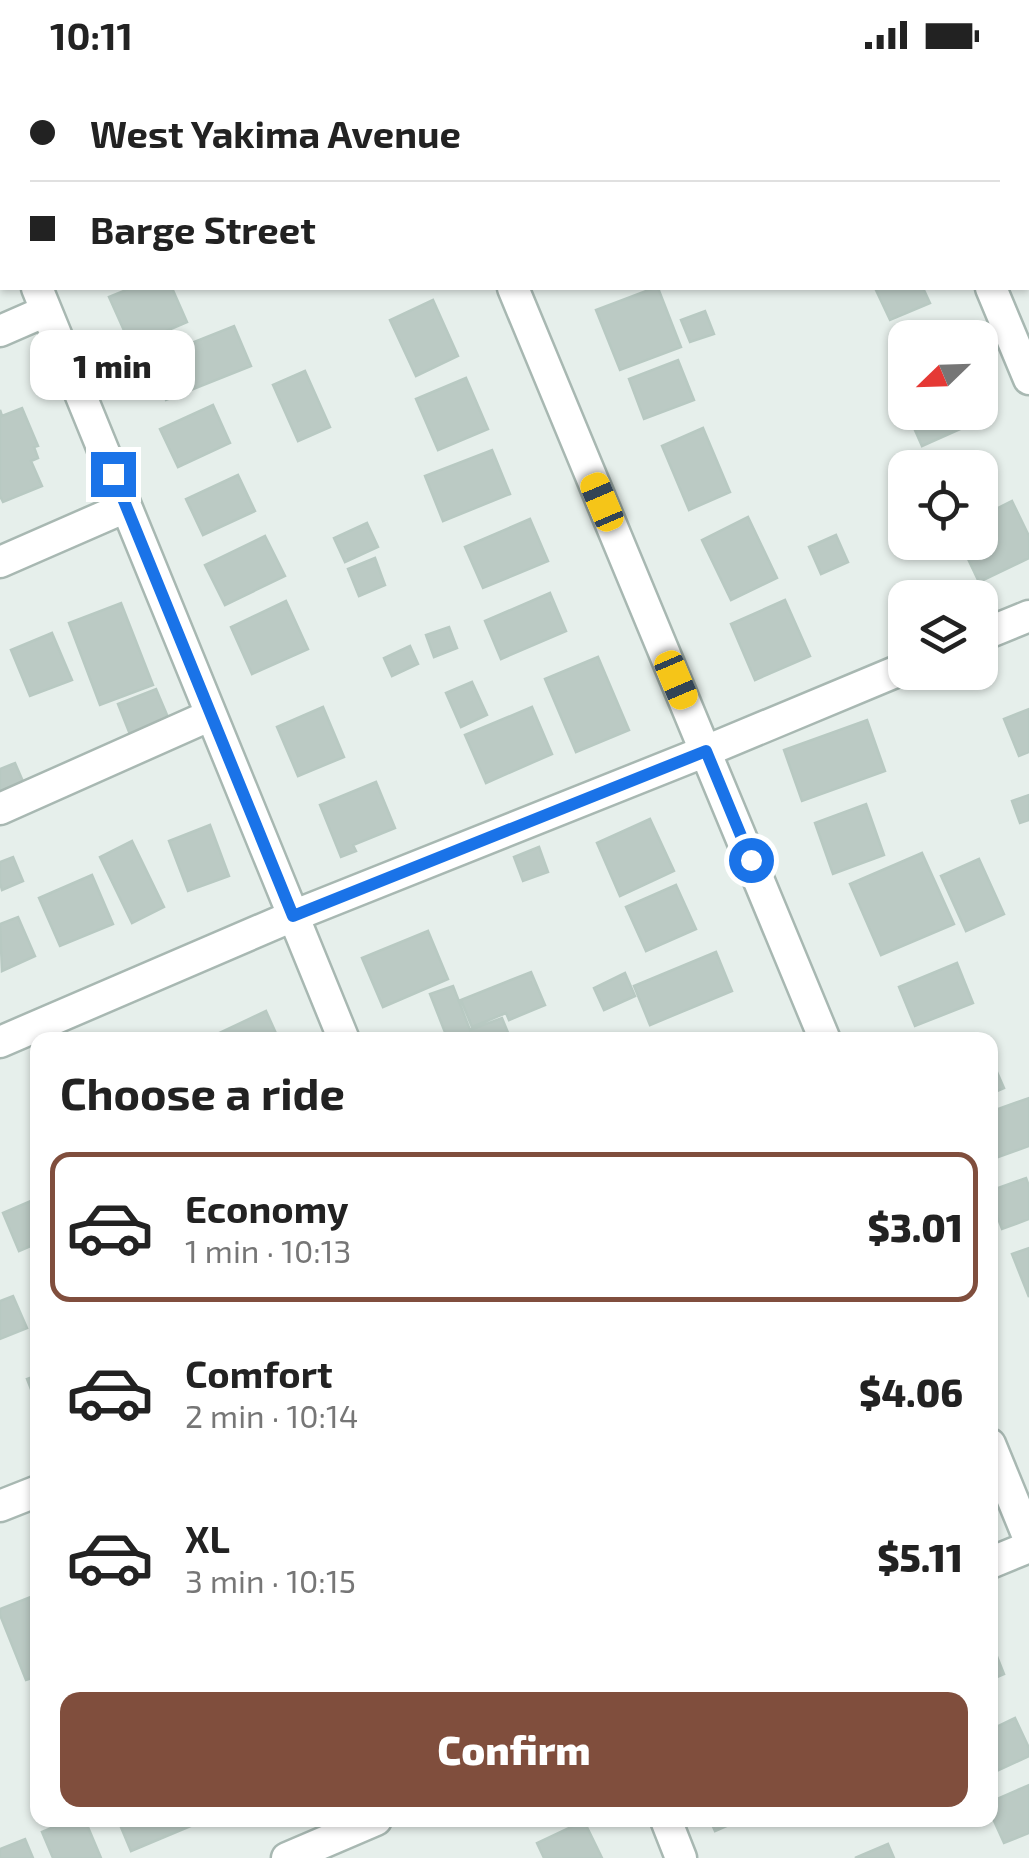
<!DOCTYPE html>
<meta charset="utf-8">
<style>
:root{--surface:#fff;--page:#f2f2f2;--text:#222;--muted:#767676;--line:#e0e0e0;--accent:#804e3d}
body{margin:0;font-family:"Exo 2",sans-serif;background:var(--page);color:var(--text);height:100vh;display:flex;flex-direction:column;font-size:38px;white-space:nowrap}
*{box-sizing:border-box;margin:0}
p{font-size:32px;color:var(--muted)}
.icon{flex:none;width:55px;height:55px;fill:none;stroke:currentColor;stroke-width:2;stroke-linecap:round;stroke-linejoin:round}
.map{position:relative;flex:1;overflow:hidden}
.details{position:absolute;left:30px;top:962px;width:968px;height:795px;display:flex;flex-direction:column;background:var(--surface);border-radius:20px;box-shadow:0 2px 8px #0004}
.details>*{flex:none}
.top-card{position:absolute;left:0px;top:0px;width:1030px;height:220px;box-shadow:0 2px 8px #0004;display:grid;align-content:center;height:220px;padding:0 30px;background:var(--surface)}
.needle{width:65px;rotate:247deg}
.buttons{position:absolute;left:888px;top:250px;display:grid;gap:20px}
.buttons a{display:grid;place-items:center;width:110px;height:110px;border-radius:20px;background:var(--surface);box-shadow:0 2px 8px #0004;font-size:50px}
.end{position:absolute;width:45px;height:45px;margin:-22px;border:12px solid #1a73e8;background:#fff;box-shadow:0 0 0 5px #fff}
.from{border-radius:50%}
.bubble{position:absolute;height:70px;border-radius:20px;background:var(--surface);box-shadow:0 2px 8px #0004;font-size:32px;font-weight:800;line-height:70px;text-align:center}
.car{position:absolute;width:30px;height:60px;margin:-30px -15px;border-radius:12px;box-shadow:0 0 8px 2px #0007;background:linear-gradient(#f5c518 24%,#345 0 40%,#f5c518 0 76%,#345 0 86%,#f5c518 0)}
.top-card b{display:flex;align-items:center;gap:35px;height:95px;font-size:38px}
.top-card b+b{border-top:2px solid var(--line)}
.top-card i{width:25px;height:25px;background:var(--text)}
ul{padding:0;list-style:none}
li{display:flex;align-items:center;gap:30px;height:150px;margin:0 20px 15px;padding:0 10px;border:5px solid transparent;border-radius:20px}
li div{flex:1}
li b{display:block;font-size:38px}
li em{font-style:normal;font-weight:800}
li.current{border-color:var(--accent)}
li>.icon{width:90px;height:90px;stroke-width:1.5}
h2{padding:0 30px;font-size:45px;line-height:120px}
.primary-button{display:flex;gap:20px;margin-top:auto;padding:20px 30px}
.primary-button a{flex:1;height:115px;border-radius:20px;background:var(--accent);color:#fff;font-size:40px;font-weight:800;line-height:115px;text-align:center}
.status{display:flex;justify-content:space-between;align-items:center;height:70px;padding:0 50px;background:var(--surface);direction:ltr}
.status svg{height:28px;fill:currentColor}
.map>svg:first-child{display:block}
.building{fill:#bbcac4;stroke:#b8c9c2;stroke-width:2.5}
.lines{fill:none;stroke-linecap:round;stroke-linejoin:round}
.minor-casing{stroke:#a8b8b2;stroke-width:35}
.minor{stroke:#fff;stroke-width:30}
.route{stroke:#1a73e8;stroke-width:12}
</style>
<div class="status"><b>10:11</b><svg viewBox="0 0 49 12"><path d="M0 12V9h3v3zM5 12V6h3v6zM10 12V3h3v9zM15 12V0h3v12zM26 1h20v11H26zM47 4h2v5h-2z"/></svg></div>
<div class="map">
<svg width="1029" height="1788" viewBox="0 0 1029 1788">
<rect width="100%" height="100%" fill="#e6efeb"/>
<path class="building" d="M514,0H581L576,2H515Z
M131,218H172L187,252L131,276L109,227Z
M654,218H658L681,277L620,300L596,240Z
M875,218H923L930,233L890,250Z
M433,230L458,286L416,306L390,250Z
M705,241L714,264L690,272L681,250Z
M934,254L940,268H905V292L896,270Z
M234,256L251,296L166,330L149,290Z
M678,290L694,330L644,349L629,309Z
M305,301L330,357L298,371L273,315Z
M466,308L488,359L438,380L416,329Z
M213,335L230,373L178,397L160,359Z
M22,338L38,376L34,377L38,388L31,391L42,416L3,432L0,426V340L2,346Z
M907,342H963L969,355L922,376Z
M703,358L730,422L689,440L662,376Z
M492,380L510,424L443,451L425,406Z
M238,405L255,441L203,465L186,429Z
M1012,431L1029,466V488L979,512L960,472H980V447Z
M748,447L777,508L731,530L702,470Z
M530,449L548,491L483,518L465,477Z
M367,453L378,477L345,492L334,468Z
M836,465L848,492L821,504L809,477Z
M265,466L285,506L225,535L205,495Z
M375,488L385,515L359,526L348,499Z
M550,523L566,561L501,589L485,551Z
M785,530L810,586L755,610L731,554Z
M286,531L308,579L252,604L231,557Z
M121,533L153,615L100,635L69,553Z
M449,557L457,578L434,587L426,565Z
M52,563L72,610L30,626L11,580Z
M410,576L418,594L392,606L384,588Z
M598,587L629,660L576,682L545,609Z
M472,612L487,645L461,657L446,623Z
M156,619L170,652L131,667L118,634Z
M323,637L344,687L298,706L277,657Z
M532,637L552,684L486,713L465,665Z
M1029,639V682L1019,686L1004,649Z
M867,650L885,701L802,731L784,680Z
M15,693L25,716L0,727V699Z
M376,712L395,758L353,775L356,781L341,787L320,735Z
M1029,725V750L1020,753L1012,731Z
M866,734L884,785L833,804L815,753Z
M650,749L674,801L620,826L597,773Z
M210,755L229,806L188,821L169,771Z
M132,771L164,837L132,853L100,787Z
M539,777L548,802L523,811L514,787Z
M922,783L954,854L881,885L850,814Z
M13,787L23,811L2,820L0,813V792Z
M979,789L1004,844L966,861L941,806Z
M92,805L113,854L60,876L39,828Z
M676,815L696,859L646,881L626,837Z
M18,847L35,886L2,901L0,854Z
M428,861L448,909L383,937L362,888Z
M716,882L732,921L650,955L634,916Z
M957,893L973,933L915,956L899,917Z
M531,902L545,935L509,950L506,943L472,957L461,930Z
M625,903L635,926L604,940L594,918Z
M453,916L470,960L502,948L511,970H448L430,924Z
M266,941L279,970H220L217,964Z
M990,986L1004,1018L990,1024Z
M1029,1028V1076L990,1090V1042Z
M1026,1108L1029,1116V1149L1002,1159L990,1127V1121Z
M38,1128V1173L19,1181L3,1143Z
M1029,1178V1227L1012,1184Z
M13,1226L27,1258L0,1269V1231Z
M38,1305V1337L27,1309Z
M38,1524V1606L26,1610L0,1545V1539Z
M990,1569L1004,1604L990,1610Z
M1015,1648L1029,1678V1686L990,1704V1660Z
M1029,1715V1763L1004,1773L990,1742V1732Z
M70,1750H85L101,1788H53L42,1762Z
M118,1750H191L193,1755L131,1781Z
M710,1750H740L715,1761Z
M584,1751L602,1788H544L537,1773Z
M25,1769L33,1788H0V1779Z
M888,1774L894,1788H855Z"/>
<g class="lines">
<defs>
<path id="minor" d="M423,0L424,2
M901,0L902,2
M0,2L5,0
M1028,52L1029,51
M0,128L2,134
M37,218L344,970
M513,218L825,970
M991,218L1029,309
M0,261L46,241
M0,492L126,437
M980,566L1029,546
M0,739L211,645
M0,972L293,846L706,681L905,598
M990,1374L1029,1469
M0,1436L38,1421
M990,1493L1029,1477
M666,1750L681,1788
M287,1788L376,1750"/>
</defs>
<use href="#minor" class="minor-casing"/>
<use href="#minor" class="minor"/>
</g>
<g class="lines">
<path class="route" d="M113,404L293,846L706,681L751,790"/>
</g>
</svg>
<div class="buttons">
<a><svg class="needle" viewBox="-14 -14 28 28"><path d="M0-13l5 13h-10z" fill="#e53935"/><path d="M0 13l5-13h-10z" fill="#767676"/></svg></a>
<a><svg class="icon" aria-label="locate" viewBox="0 0 24 24"><circle cx="12" cy="12" r="6"/><path d="M12 2v4M12 18v4M2 12h4M18 12h4"/></svg></a>
<a><svg class="icon" aria-label="layers" viewBox="0 0 24 24"><path d="M12 4l9 5-9 5-9-5zM3 14l9 5 9-5"/></svg></a>
</div>
<i class="end from" style="left:751px;top:790px"></i>
<i class="end" style="left:113px;top:404px"></i>
<div class="bubble" style="left:30px;top:260px;width:165px">1 min</div>
<i class="car" style="left:602px;top:432px;rotate:337deg"></i>
<i class="car" style="left:676px;top:610px;rotate:157deg"></i>
<div class="top-card">
<b><i class="from"></i>West Yakima Avenue</b>
<b><i></i>Barge Street</b>
</div>
<section class="details">
<h2>Choose a ride</h2>
<ul>
<li class="current"><svg class="icon" aria-label="car" viewBox="0 0 24 24"><path d="M5 17H2v-5l4-1 3-4h7l3 4 3 1v5h-3M9 17h6M6 11h13"/><circle cx="7" cy="17" r="2"/><circle cx="17" cy="17" r="2"/></svg><div><b>Economy</b><p>1 min · 10:13</p></div><em>$3.01</em></li>
<li><svg class="icon" aria-label="car" viewBox="0 0 24 24"><path d="M5 17H2v-5l4-1 3-4h7l3 4 3 1v5h-3M9 17h6M6 11h13"/><circle cx="7" cy="17" r="2"/><circle cx="17" cy="17" r="2"/></svg><div><b>Comfort</b><p>2 min · 10:14</p></div><em>$4.06</em></li>
<li><svg class="icon" aria-label="car" viewBox="0 0 24 24"><path d="M5 17H2v-5l4-1 3-4h7l3 4 3 1v5h-3M9 17h6M6 11h13"/><circle cx="7" cy="17" r="2"/><circle cx="17" cy="17" r="2"/></svg><div><b>XL</b><p>3 min · 10:15</p></div><em>$5.11</em></li>
</ul>
<div class="primary-button"><a>Confirm</a></div>
</section>
</div>
